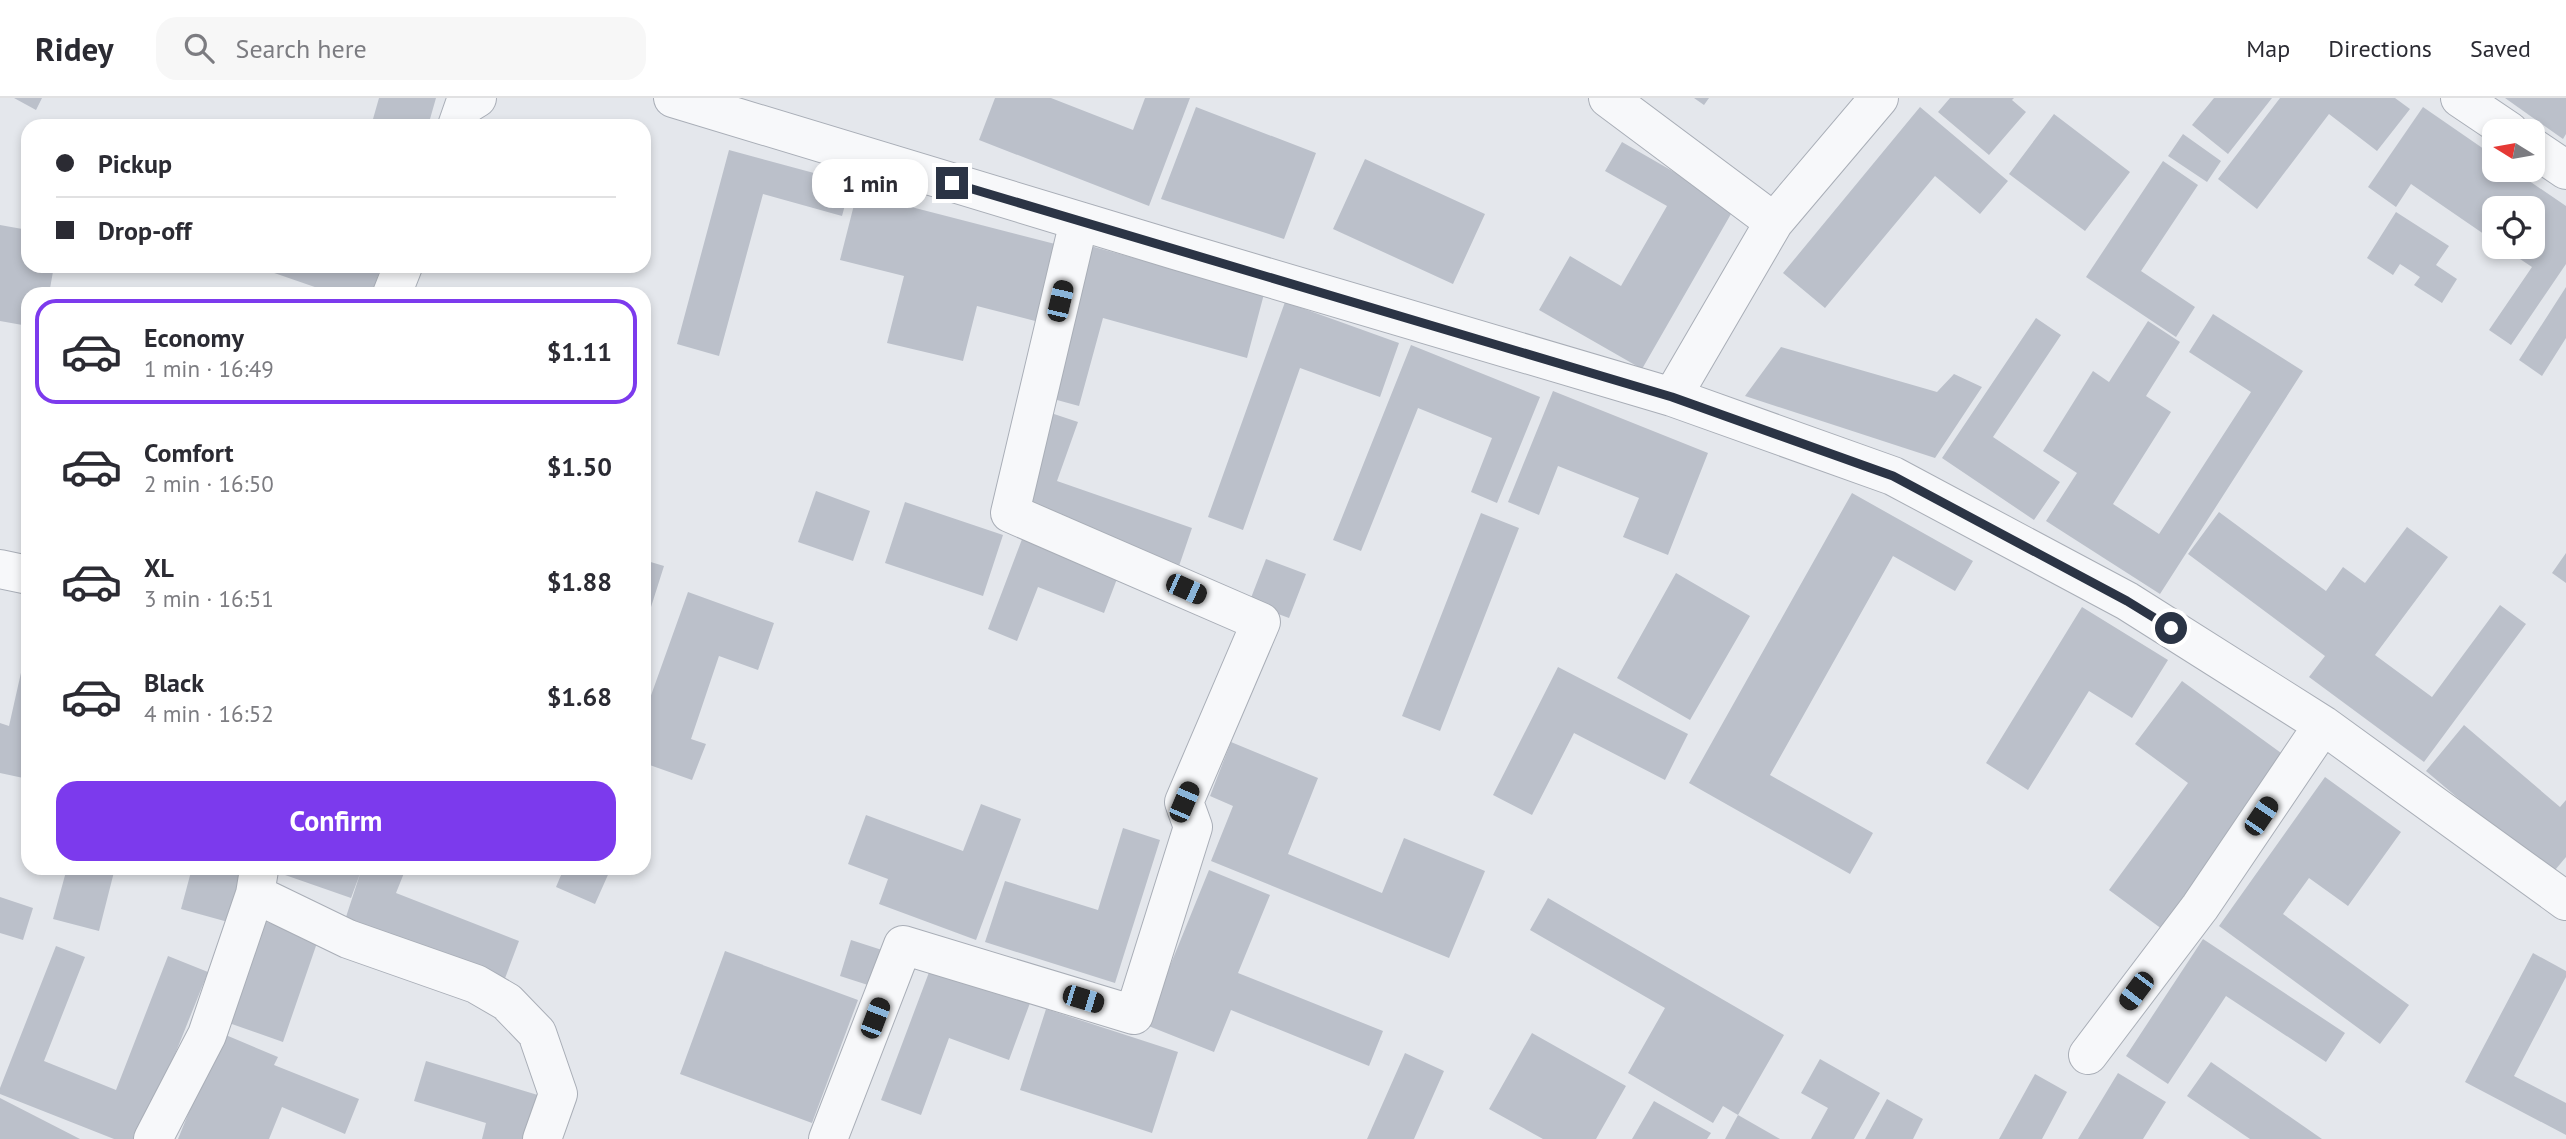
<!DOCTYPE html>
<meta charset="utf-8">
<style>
:root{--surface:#fff;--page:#f7f7f7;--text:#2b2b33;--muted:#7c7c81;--line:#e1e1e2;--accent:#7c3aed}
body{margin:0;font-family:"PT Sans",sans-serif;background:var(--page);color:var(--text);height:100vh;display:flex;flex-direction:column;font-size:26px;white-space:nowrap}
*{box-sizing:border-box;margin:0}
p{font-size:23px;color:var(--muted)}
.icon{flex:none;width:38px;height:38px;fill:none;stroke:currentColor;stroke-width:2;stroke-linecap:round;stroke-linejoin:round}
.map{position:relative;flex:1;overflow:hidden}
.sheet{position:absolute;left:21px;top:189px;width:630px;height:588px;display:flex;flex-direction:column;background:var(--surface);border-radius:21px;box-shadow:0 4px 10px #0003}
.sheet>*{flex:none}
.hud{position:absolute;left:21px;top:21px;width:630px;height:154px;border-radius:21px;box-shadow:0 4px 10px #0003;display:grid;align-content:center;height:154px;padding:0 35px;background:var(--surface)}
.needle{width:46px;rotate:281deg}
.controls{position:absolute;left:2482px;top:21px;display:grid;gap:14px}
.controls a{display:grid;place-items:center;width:63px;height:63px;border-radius:14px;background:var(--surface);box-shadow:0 4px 10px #0003;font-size:35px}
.end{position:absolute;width:32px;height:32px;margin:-16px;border:9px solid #2b3445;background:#fff;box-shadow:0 0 0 4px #fff}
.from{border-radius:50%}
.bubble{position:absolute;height:49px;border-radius:21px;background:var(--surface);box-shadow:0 4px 10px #0003;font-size:23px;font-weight:700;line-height:49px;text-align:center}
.car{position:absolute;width:21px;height:42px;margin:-21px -10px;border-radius:9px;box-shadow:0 0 5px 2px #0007;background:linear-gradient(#222 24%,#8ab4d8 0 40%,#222 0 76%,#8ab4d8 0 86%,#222 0)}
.hud b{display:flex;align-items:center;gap:24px;height:66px;font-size:26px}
.hud b+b{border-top:2px solid var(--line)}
.hud i{width:18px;height:18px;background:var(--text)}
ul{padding:12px 0 0;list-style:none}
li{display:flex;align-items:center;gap:21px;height:105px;margin:0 14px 10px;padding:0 21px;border:4px solid transparent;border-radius:21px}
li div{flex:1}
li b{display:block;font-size:26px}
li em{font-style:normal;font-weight:700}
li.on{border-color:var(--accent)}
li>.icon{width:63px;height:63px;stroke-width:1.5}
.action{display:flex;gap:14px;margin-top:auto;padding:14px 35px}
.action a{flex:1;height:80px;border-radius:21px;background:var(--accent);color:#fff;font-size:28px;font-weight:700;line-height:80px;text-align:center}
header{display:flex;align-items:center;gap:42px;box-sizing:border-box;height:98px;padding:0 35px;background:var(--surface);border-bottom:2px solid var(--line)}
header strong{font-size:33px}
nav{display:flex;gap:38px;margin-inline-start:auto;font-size:24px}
.search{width:490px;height:63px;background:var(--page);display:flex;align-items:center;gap:18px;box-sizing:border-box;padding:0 24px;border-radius:21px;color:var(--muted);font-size:26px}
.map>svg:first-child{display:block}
.building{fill:#bbc0ca}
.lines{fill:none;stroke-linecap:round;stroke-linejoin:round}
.minor-casing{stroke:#a9aeb7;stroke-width:40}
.minor{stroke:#f7f8fa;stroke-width:38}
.route{stroke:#2b3445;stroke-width:9}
</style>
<header>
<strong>Ridey</strong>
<div class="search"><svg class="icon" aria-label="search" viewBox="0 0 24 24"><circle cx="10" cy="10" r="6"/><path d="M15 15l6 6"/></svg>Search here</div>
<nav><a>Map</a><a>Directions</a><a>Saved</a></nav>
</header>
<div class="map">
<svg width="2566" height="1041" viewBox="0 0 2566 1041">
<rect width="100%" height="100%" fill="#e4e7ec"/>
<path class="building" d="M14,0H42L36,12Z
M379,0H436L428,28H371Z
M995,0H1051L1133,32L1145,0H1190L1149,108L979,42Z
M1694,0H1709L1704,7Z
M1950,0H2014L2012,2L2026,14L1989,57L1938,14Z
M2214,0H2272L2228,56L2192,27Z
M2280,0H2395L2410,11L2377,53L2329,16L2257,111L2218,81Z
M2505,0H2566V36L2563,41Z
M1196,9L1316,55L1284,141L1161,101Z
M1920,9L2008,83L1980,116L1935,78L1825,210L1783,175Z
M2423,9L2494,58V72H2513L2566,108V166L2511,247L2489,232L2532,169L2502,149H2532V110H2494V143L2411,86L2396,109L2368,89Z
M2054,16L2130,74L2085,133L2009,76Z
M2183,36L2221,63L2207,84L2168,58Z
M1622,44L1735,109L1642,271L1539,212L1570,158L1621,188L1667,108L1605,73Z
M729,52L851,85L842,118L763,96L719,258L677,246Z
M1365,61L1485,116L1453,186L1333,131Z
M2163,63L2198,87L2141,173L2195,209L2176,239L2086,179Z
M857,95L1059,147L1039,224L977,208L963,263L887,245L904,178L840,162Z
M2396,114L2449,148L2436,167L2457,181L2442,205L2414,187L2420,179L2400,166L2393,177L2367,160Z
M0,127L28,132V168H54L49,196H28V228L0,223Z
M1087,147L1264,196L1247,260L1103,220L1079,308L1046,299Z
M254,168H381L372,196H335Z
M2566,189V240L2542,278L2519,262Z
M1285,204L1399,245L1380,299L1300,270L1243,432L1208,419Z
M2213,216L2303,273L2160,496L2046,423L2077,375L2043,353L2093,273L2109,284L2148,223L2180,244L2146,298L2171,314L2113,406L2159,436L2251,294L2189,254Z
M2036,220L2061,237L1993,339L2060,384L2034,422L1942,360Z
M1411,247L1540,299L1497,405L1471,394L1492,340L1418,310L1361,453L1333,442Z
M1781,249L1937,294L1954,276L1982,289L1935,360L1745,298Z
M1553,293L1708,355L1668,457L1623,439L1639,400L1558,368L1539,417L1508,404Z
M1051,315L1078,324L1057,383L1192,430L1178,471L1022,400Z
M816,393L870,413L853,463L798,444Z
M1852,395L1973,463L1955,493L1893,458L1770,677L1873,735L1850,776L1689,685Z
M905,404L1003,437L983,498L885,465Z
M2219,414L2326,493L2343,469L2365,485L2407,429L2448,459L2375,557L2432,599L2500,507L2526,526L2424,664L2309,579L2325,558L2188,456Z
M1481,415L1519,430L1440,633L1402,618Z
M1024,436L1120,473L1104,515L1038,489L1017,543L988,531Z
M2566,455V485L2552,475Z
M1266,461L1306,476L1289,520L1249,505Z
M644,462L664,468L645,528H644Z
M1676,475L1750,518L1690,622L1617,580Z
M688,494L774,525L758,572L719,558L691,641L706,646L692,682L644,665V617Z
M2082,509L2168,562L2132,620L2089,593L2028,692L1986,665Z
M27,548H28V681L0,675V625L9,628Z
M1558,569L1688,636L1665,682L1574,635L1532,717L1493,697Z
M2182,583L2292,663L2166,834L2109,792L2188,685L2135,646Z
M2464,627L2560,709L2566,702V759L2550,778L2426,673Z
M1231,644L1318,680L1288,756L1382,795L1404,740L1485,773L1449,860L1211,763L1233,708L1210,698Z
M2325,679L2401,734L2348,808L2309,780L2283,816L2409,907L2380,946L2219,828Z
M981,706L1021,721L976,842L879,806L888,781L848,766L866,717L963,753Z
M1123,730L1160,742L1115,885L985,844L1005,783L1098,812Z
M67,770H115L99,833L53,821Z
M192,770H242L228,824L181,811Z
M265,770H406L396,795L519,843L504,883L345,822L361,773L351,800Z
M564,770H611L595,806L556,789Z
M1209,772L1270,797L1238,875L1383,933L1369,968L1231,912L1214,954L1146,927Z
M0,799L33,810L23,842L0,835Z
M1548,800L1784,937L1738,1017L1723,1008L1713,1025L1628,975L1665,910L1530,832Z
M264,823L318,842L283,944L229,925Z
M2203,841L2345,935L2326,964L2226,898L2168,986L2126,958Z
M851,842L882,852L871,888L840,878Z
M56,848L85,859L44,963L116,992L168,858L208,874L141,1041H114L0,996V990Z
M725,853L858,902L812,1025L680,976Z
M2533,855L2566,873V879L2514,978L2566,1005V1037L2465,984Z
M931,869L1030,905L1009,962L949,940L921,1017L881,1002Z
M1046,911L1178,954L1152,1035L1020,992Z
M221,935L278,959L274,967L359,1001L345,1036L282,1009L269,1041H178Z
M1532,935L1626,988L1596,1041H1543L1489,1011Z
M1405,955L1444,973L1414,1041H1367Z
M1820,961L1880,995L1854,1041H1811L1828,1010L1801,995Z
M426,963L541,998L528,1041H482L486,1025L414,1003Z
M2211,964L2322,1041H2250L2187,998Z
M2118,975L2166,1004L2143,1041H2078Z
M2035,976L2067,994L2042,1041H1999Z
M0,1000L80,1041H0Z
M1887,1001L1923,1021L1913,1041H1865Z
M1654,1003L1711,1035L1707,1041H1632Z
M1738,1017L1780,1041H1725Z"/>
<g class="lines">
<defs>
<path id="minor" d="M673,0L1175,152L1672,299L1893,378L2127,503L2323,627L2566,803
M1608,0L1774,124
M2460,0L2509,33
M457,28L464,8L477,0
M2532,49L2566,72
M392,196L403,168
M1672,299L1774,124L1879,0
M0,471L28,477
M255,796L348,841L476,886L507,904L537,935L558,996L542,1041
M2088,957L2200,809L2323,627
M153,1041L207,937L255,796L259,772
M828,1041L903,847L1134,917L1193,729L1184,704L1261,524L1010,415L1079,123"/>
</defs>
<use href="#minor" class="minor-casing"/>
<use href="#minor" class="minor"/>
</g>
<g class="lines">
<path class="route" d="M952,85L1672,299L1893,378L2127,503L2171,530"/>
</g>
</svg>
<div class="controls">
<a><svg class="needle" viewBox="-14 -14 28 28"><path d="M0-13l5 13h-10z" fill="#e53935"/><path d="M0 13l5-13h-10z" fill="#7c7c81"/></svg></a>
<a><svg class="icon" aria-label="locate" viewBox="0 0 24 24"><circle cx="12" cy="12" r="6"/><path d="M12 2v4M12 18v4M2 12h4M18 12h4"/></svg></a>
</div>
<i class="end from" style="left:2171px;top:530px"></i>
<i class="end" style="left:952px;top:85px"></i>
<div class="bubble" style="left:812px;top:61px;width:116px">1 min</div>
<i class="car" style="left:1060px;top:203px;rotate:13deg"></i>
<i class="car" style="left:1186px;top:491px;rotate:114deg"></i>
<i class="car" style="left:1184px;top:704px;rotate:23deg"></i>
<i class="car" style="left:2261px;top:718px;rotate:34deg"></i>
<i class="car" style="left:2136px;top:893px;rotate:217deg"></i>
<i class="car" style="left:1083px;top:901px;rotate:107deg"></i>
<i class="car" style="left:875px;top:920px;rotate:21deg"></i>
<div class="hud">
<b><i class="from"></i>Pickup</b>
<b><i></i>Drop-off</b>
</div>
<section class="sheet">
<ul>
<li class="on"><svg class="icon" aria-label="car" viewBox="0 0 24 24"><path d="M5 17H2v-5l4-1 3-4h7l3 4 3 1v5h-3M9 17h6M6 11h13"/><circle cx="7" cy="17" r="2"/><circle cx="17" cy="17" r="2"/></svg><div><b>Economy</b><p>1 min · 16:49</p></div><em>$1.11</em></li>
<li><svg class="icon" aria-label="car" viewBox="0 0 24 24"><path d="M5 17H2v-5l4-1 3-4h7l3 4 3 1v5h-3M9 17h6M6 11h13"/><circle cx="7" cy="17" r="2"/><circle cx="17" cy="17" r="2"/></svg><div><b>Comfort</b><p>2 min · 16:50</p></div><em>$1.50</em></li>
<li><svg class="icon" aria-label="car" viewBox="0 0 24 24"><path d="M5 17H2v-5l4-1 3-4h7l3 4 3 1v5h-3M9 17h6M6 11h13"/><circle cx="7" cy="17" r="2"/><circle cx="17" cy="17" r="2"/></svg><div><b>XL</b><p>3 min · 16:51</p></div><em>$1.88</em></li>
<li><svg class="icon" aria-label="car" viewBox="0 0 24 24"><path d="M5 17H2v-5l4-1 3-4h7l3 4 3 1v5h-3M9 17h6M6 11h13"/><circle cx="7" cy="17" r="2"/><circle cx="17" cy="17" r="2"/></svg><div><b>Black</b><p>4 min · 16:52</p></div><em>$1.68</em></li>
</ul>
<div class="action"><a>Confirm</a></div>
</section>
</div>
